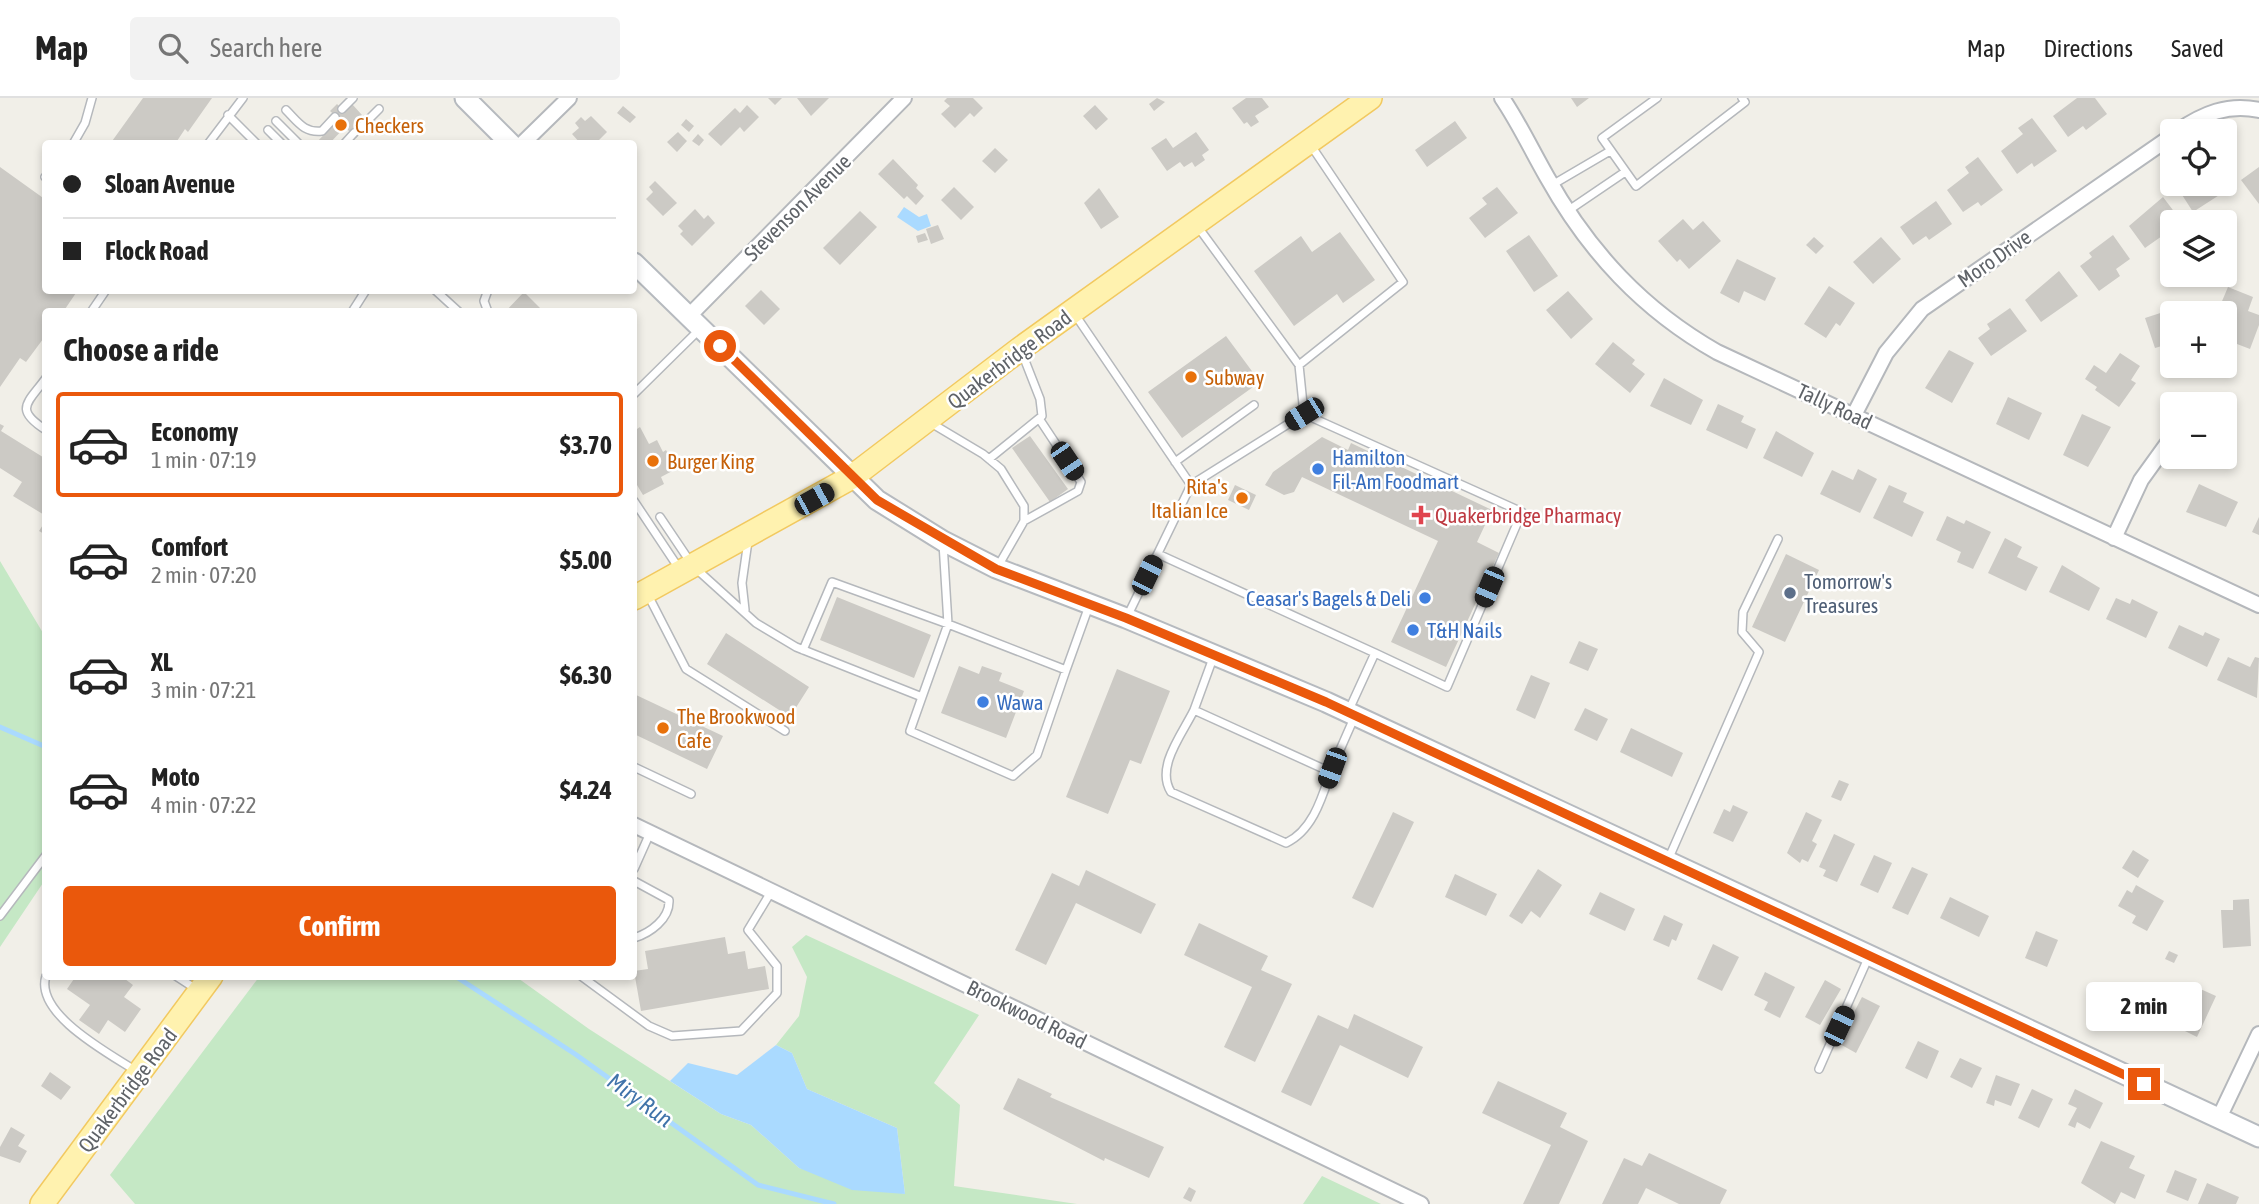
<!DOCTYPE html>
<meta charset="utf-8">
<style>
:root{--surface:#fff;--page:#f2f2f2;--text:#222;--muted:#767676;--line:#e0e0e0;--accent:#ea580c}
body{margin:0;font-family:"Asap Condensed",sans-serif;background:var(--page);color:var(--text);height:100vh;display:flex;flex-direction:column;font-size:26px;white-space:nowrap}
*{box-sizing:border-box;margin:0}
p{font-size:23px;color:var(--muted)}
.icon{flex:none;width:38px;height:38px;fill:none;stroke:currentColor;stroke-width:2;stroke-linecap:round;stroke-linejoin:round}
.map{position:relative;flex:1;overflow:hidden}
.drawer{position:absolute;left:42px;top:210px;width:595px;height:672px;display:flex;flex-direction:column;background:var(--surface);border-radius:7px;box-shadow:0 4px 10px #0003}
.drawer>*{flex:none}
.top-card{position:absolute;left:42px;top:42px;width:595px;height:154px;border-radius:7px;box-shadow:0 4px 10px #0003;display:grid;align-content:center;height:154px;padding:0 21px;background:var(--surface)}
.fabs{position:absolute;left:2160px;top:21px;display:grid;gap:14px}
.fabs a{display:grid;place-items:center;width:77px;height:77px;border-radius:7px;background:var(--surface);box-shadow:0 4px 10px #0003;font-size:35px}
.end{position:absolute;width:32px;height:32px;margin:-16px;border:9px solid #ea580c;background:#fff;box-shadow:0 0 0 4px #fff}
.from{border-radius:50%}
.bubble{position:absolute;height:49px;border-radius:7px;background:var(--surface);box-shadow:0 4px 10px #0003;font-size:23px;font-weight:700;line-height:49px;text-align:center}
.car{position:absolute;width:21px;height:42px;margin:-21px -10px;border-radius:9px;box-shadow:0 0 5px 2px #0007;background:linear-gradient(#222 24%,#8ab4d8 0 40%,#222 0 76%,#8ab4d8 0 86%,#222 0)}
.top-card b{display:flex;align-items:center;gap:24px;height:66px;font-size:26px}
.top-card b+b{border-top:2px solid var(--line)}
.top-card i{width:18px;height:18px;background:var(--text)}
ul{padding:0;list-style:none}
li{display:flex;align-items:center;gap:21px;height:105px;margin:0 14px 10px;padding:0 7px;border:4px solid transparent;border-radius:7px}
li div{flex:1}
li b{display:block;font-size:26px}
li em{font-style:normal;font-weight:700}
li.active{border-color:var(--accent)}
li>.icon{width:63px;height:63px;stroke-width:1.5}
h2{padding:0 21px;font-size:32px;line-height:84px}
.action{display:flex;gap:14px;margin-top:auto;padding:14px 21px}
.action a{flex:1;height:80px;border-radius:7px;background:var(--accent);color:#fff;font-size:28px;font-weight:700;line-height:80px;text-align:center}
header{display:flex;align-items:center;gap:42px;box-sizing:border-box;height:98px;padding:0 35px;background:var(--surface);border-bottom:2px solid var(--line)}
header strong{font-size:33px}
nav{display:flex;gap:38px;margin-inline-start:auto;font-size:24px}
.search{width:490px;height:63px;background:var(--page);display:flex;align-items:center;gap:18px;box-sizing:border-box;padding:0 24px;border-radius:7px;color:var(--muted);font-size:26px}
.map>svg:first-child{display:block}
.green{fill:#c5e8c5}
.water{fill:#aadaff}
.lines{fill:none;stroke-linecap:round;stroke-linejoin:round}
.stream{stroke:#aadaff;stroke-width:5}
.building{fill:#cccac5}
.service-casing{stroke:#b5b8bc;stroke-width:10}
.minor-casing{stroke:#b5b8bc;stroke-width:18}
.secondary-casing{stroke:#b6babf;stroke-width:23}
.primary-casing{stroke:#f2c960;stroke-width:26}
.service{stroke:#fff;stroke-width:7}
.minor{stroke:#fff;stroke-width:14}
.secondary{stroke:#fff;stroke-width:19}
.primary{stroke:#fff2af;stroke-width:23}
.route{stroke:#ea580c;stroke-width:9}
.food-dot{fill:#e8710a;stroke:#fff;stroke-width:2.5}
.shop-dot{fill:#3f7fe0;stroke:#fff;stroke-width:2.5}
.health-dot{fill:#e0444e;stroke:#fff;stroke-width:2.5}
.service-dot{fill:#5c6f8a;stroke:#fff;stroke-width:2.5}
.labels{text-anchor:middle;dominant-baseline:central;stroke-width:5;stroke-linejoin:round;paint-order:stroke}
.food-label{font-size:21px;fill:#c56008;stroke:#fff;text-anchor:start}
.street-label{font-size:21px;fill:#5f6368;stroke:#fff}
.shop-label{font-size:21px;fill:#366cbe;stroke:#fff;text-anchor:start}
.health-label{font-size:21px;fill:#be3a42;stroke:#fff;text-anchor:start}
.service-label{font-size:21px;fill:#4e5e75;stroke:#fff;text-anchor:start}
.water-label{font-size:23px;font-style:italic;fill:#4174aa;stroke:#fff}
</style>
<header>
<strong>Map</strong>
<div class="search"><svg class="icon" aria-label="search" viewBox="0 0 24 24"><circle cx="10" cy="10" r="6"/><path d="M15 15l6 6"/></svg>Search here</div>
<nav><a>Map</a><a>Directions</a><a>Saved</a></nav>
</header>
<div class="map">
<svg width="2259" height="1106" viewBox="0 0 2259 1106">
<rect width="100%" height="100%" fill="#f1efe8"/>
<path class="green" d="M0,463L46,540L45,782L0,849Z
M806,837L979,917L934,985L960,1007L954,1088L1077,1106H135L110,1077L259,879L515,878L589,931L721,1016L751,1027L799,1070L905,1096L897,1030L807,991L792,955L776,947L799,918L807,879L792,849Z
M1322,1078L1381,1106H1303Z"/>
<path class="water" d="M904,109L919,119L927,116L931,128L918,133L897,119Z
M776,947L792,955L807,991L897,1030L905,1096L852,1092L799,1070L751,1027L721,1016L670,983L688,965L737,977Z"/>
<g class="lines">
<path class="stream" d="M0,629L46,649
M455,878L575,956L758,1087L834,1106"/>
</g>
<path class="building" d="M143,0H212L188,34L185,31L175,46H110Z
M768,0H782L775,7Z
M797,0H829L811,18Z
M947,0H973L983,10L974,19L970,15L955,30L941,16L950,8L944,3Z
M1157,0L1165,4L1154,13L1149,6Z
M1246,0H1262L1269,9L1255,18L1259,24L1251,29L1247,24L1244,26L1232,10Z
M1571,0H1589L1577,9Z
M2077,0H2095L2107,16L2086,32L2083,28L2068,39L2053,18Z
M337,6L344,13L352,6L362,17L354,25L363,33L356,40L345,29L329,46H315L339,21L330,13Z
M747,7L759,19L744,34L740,29L721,48L708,36L735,10L740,15Z
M1095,7L1108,21L1096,32L1083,18Z
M623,8L636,19L630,25L617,15Z
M591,18L607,34L595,46H581L572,36L579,30L575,25L581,19L585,23Z
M2032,20L2057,53L2034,69L2032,65L2017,76L2001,53L2023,36L2018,30Z
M686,21L694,28L689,34L681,27Z
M1455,23L1467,40L1427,69L1415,52Z
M678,34L687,43L677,54L667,44Z
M1196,34L1209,52L1202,57L1205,62L1195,69L1192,64L1184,69L1180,64L1167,73L1151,50L1166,40L1173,50Z
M698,36L704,42L699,48L692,43Z
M995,50L1008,62L995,75L982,63Z
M1978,59L2003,92L1981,108L1978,104L1963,114L1947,92L1969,75L1965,69Z
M893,61L918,87L916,90L924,98L916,107L907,98L904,101L878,76Z
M0,69L46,102V192H78L63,214H46V237L26,264L20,260L0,289Z
M2259,69V106L2241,82Z
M655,83L677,105L663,118L646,101L653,94L649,89Z
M2183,86H2218L2224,94L2193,114L2177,89Z
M954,89L974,109L961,122L941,102Z
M1497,89L1518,115L1485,140L1469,120L1487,106L1482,100Z
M1099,90L1119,119L1101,131L1084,105Z
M2163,99L2182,124H2172V131L2145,150L2129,128Z
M1936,103L1952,126L1929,142L1926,138L1913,147L1900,129Z
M695,111L704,121L708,117L715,125L692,148L680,136L683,133L678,128Z
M860,113L877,129L840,167L823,150Z
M1683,121L1693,132L1703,123L1721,143L1689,171L1680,161L1677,164L1658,143Z
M938,127L944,141L931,146L926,131Z
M1340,134L1375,182L1343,205L1337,196L1294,228L1254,173L1301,138L1312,154Z
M925,135L928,142L918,145L916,138Z
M1529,137L1558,178L1534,194L1506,153Z
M2113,137L2130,161L2116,171L2120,178L2099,193L2080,168L2092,159L2089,155Z
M1814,139L1824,148L1816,156L1806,147Z
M1881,139L1901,161L1873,186L1853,164Z
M1737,161L1776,180L1765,203L1744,193L1739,205L1720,195Z
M2059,173L2078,198L2041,224L2025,202Z
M1829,188L1855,205L1840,228L1836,225L1826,240L1804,226Z
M2228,189L2253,199L2248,213L2259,217V227L2250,251L2224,241V215H2217Z
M761,192L780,211L764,227L745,208Z
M1568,193L1593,221L1571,241L1546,212Z
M524,194L544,214H505Z
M2188,206L2191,215H2172V245L2155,250L2145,220Z
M2010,210L2027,233L1991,258L1978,240L1990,231L1987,226Z
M1226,238L1260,284L1182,340L1148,294Z
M1613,244L1635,262L1632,266L1645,276L1630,295L1595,266Z
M1949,252L1974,265L1952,305L1925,290Z
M2120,255L2140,268L2131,282L2136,285L2119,309L2095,292L2097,289L2085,281L2094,267L2106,275Z
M1664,280L1703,302L1691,327L1650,308Z
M2008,299L2042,315L2029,342L1996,326Z
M1718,306L1744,318L1741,324L1756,331L1747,351L1706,332Z
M2082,316L2111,329L2088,369L2063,357Z
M0,326L4,328L1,333L46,361V418L13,398L22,384L0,370Z
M640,329L649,346L657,342L663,354L666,352L676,371L661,379L664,386L643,397L634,382V333Z
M1776,333L1814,355L1802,379L1763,360Z
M1030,338L1068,391L1050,404L1012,350Z
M1322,339L1348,352L1351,345L1492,412L1477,444L1499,455L1446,569L1391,544L1438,443L1302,379L1294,394L1284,397L1265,387L1273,374Z
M1858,371L1877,381L1860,415L1820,396L1832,372L1853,382Z
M2199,386L2238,404L2226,429L2186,414Z
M1235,387L1256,397L1249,412L1228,402Z
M1889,387L1907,395L1903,404L1924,414L1912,439L1873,420Z
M1947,418L1964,426L1966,422L1991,434L1973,471L1957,464L1961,454L1936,442Z
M2259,419V437L2252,434Z
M46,422V437L39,433Z
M2005,440L2022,449L2017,459L2038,469L2026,493L1988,475Z
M1786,456L1819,472L1785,544L1752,529Z
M2062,467L2100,490L2089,513L2049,494Z
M837,499L931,537L914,580L820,542Z
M2116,500L2130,506L2132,501L2158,514L2146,540L2106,521Z
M2179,527L2203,538L2205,534L2220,541L2207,569L2168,550Z
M726,535L809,589L790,619L707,566Z
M1579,543L1598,551L1588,573L1569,565Z
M2228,559L2250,569L2255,559L2259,560L2257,600L2217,582Z
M959,568L979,576L982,568L1002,575L999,583L1024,593L1006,640L941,615Z
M1117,571L1170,593L1141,666L1130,662L1108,716L1066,699Z
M1531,577L1550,585L1535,621L1516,612Z
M634,596L723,638L707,671L634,636Z
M1585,610L1608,621L1597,643L1574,632Z
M1631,630L1683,655L1672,679L1620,654Z
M1839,682L1849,686L1841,703L1831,699Z
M1733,707L1748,714L1733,744L1713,735L1724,711L1730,714Z
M1393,714L1414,724L1373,810L1352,800Z
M1806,714L1822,722L1812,743L1817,746L1808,764L1802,761L1800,765L1787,755Z
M1834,736L1855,746L1837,784L1823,778L1826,772L1819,769Z
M2133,752L2149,762L2138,780L2122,770Z
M1874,757L1892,765L1878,795L1860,787Z
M1912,769L1928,776L1908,817L1892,810Z
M1538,771L1562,787L1540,820L1531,813L1522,826L1509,818Z
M1086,772L1156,806L1141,836L1076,805L1046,867L1015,852L1052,775L1079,788Z
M1455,776L1497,796L1486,818L1445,799Z
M2136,787L2164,803L2147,833L2132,825L2136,818L2118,808L2127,792L2132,795Z
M1600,794L1635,811L1625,833L1589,816Z
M1950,799L1989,818L1979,839L1940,820Z
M2249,801L2251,848L2223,850L2221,812H2233V802Z
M1664,817L1683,826L1676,843L1672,841L1669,849L1653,842Z
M1199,825L1268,858L1261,872L1292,886L1255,964L1224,949L1252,889L1184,857Z
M2036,833L2058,842L2047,869L2025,860Z
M725,839L728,856L745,853L748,871L765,868L769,891L641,913L634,873L648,871L645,853Z
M1713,846L1739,859L1722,893L1697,881Z
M2169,853L2178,857L2174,865L2165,861Z
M1765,874L1795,889L1780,920L1764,912L1768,904L1754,897Z
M76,878H121L133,887L124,899L141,911L125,934L108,922L99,936L79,922L90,907L67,891Z
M1825,882L1841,891L1820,927L1805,919Z
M2187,885L2216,898L2197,939L2173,927L2180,911L2176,909Z
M1862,899L1880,908L1856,955L1838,945Z
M1354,916L1423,949L1408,980L1340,947L1311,1008L1281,994L1318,917L1348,931Z
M1918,943L1939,953L1927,981L1905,970Z
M1960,960L1982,970L1972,990L1950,979Z
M50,974L71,989L61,1002L41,988Z
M1996,977L2020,986L2011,1008L1995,1002L1994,1008L1986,1005Z
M1018,980L1052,996L1050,999L1164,1049L1149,1080L1105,1060L1104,1063L1003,1011Z
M1498,983L1567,1015L1560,1029L1588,1043L1559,1106H1523L1551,1047L1482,1015Z
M2032,991L2053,1001L2039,1030L2018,1020Z
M2075,991L2103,1005L2090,1031L2077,1024L2075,1030L2068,1027L2077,1010L2068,1006Z
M11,1029L25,1037L18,1048L27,1053L20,1065L0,1058V1049Z
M2101,1043L2135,1058L2129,1070L2145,1077L2135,1101L2121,1094L2115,1106L2081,1085Z
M1649,1055L1727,1092L1720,1106H1679L1646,1090L1638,1106H1602L1624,1060L1642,1068Z
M2175,1072L2197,1081L2188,1103L2166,1094Z
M2207,1085L2239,1099L2236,1106H2198Z
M1189,1089L1196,1093L1191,1104L1183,1100Z"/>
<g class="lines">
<defs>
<path id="service" d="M1657,0L1602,40L1636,88L1745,4L1742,0
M342,11L353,0
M286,12C298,24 304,35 322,33L335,19
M228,17L257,46
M276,23L299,46
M360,30L379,11
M268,32L282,46
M73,46L85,25L92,0
M208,46L243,0
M344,46L354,35
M45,79L46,78
M1552,87L1610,53
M1569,112L1625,74
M435,192L459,214
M91,214L106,192
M352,214L366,192
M488,214L484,203L488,192
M1074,215L1191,387L1304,316L1299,267L1198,129
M1299,267L1403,184L1310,46
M46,280C28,305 13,311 46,332
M634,296L701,230
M1304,316L1522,414L1447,589L1375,555
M931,325L983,356L1001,371L1024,408V423L997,470
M989,361L1042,318L1040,301L1022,255
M1175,364L1254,307
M634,403L680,472
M660,419L693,468L756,525L796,549L922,599L948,526L1066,572L1089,508
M1024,423L1078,393L1081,384L1040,322
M1158,456L1375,555L1348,614
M648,497L686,571L785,633
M745,512L742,485L748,443
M1127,519L1191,387
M803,552L832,484L948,526L943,445
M1213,560L1194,612L1326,672L1332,670L1354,620
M922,599L910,633L1013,678L1037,657L1066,572
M1194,612C1183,635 1155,669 1171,694L1286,745C1314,732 1323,696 1332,670
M634,669L691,696
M1668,762L1759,554L1742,534L1743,514L1778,441
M634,771L650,735
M634,783L669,802C670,821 650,835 634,840
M0,818L46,757
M46,878C34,916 110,956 136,973
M176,878L196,891
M581,878L649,928L672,938L741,933L777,895V868L748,832L771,794
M1819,971L1869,858"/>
<path id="minor" d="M1502,0C1519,25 1532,53 1547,79C1589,154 1643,212 1717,254L2259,507
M2178,33C2203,16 2228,5 2259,12
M522,46L569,0
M689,218L904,0
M1854,317L1886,255L1922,211L2172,38
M2114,440L2141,382L2172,339
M634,727L1421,1106
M2219,1020L2259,936"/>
<path id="secondary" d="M465,0L511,46
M634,165L877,402L943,443L996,470L1126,520L1326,604L2259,1039"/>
<path id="primary" d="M634,500L852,379L1020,251L1370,0
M42,1106L211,878"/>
</defs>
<use href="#service" class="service-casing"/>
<use href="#minor" class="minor-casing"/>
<use href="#secondary" class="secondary-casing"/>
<use href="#primary" class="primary-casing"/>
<use href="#service" class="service"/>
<use href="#minor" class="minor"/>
<use href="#secondary" class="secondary"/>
<use href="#primary" class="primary"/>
</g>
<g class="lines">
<path class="route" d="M720,248L877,402L996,471L1126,520L1326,604L2144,986"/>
</g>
<g class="food-dot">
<circle cx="341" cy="27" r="7"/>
<circle cx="1191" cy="279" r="7"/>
<circle cx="653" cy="363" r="7"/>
<circle cx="1242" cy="400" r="7"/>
<circle cx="663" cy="630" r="7"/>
</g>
<g class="shop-dot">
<circle cx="1318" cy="371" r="7"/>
<circle cx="1425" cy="500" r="7"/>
<circle cx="1413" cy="532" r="7"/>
<circle cx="983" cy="604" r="7"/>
</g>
<path class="health-dot" d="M1417.5 406.5h7v7h7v7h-7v7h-7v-7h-7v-7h7z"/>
<circle class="service-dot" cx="1790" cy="495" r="7"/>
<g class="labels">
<g class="food-label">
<text x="355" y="27">Checkers</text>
<text x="1205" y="279">Subway</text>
<text x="667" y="363">Burger King</text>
<text x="1228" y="388" text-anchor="end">Rita's<tspan x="1228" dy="24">Italian Ice</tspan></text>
<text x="677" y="618">The Brookwood<tspan x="677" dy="24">Cafe</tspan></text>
</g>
<g class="street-label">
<text transform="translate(797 109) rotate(-45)">Stevenson Avenue</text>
<text transform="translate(1994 160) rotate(-35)">Moro Drive</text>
<text transform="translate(1009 261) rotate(-37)">Quakerbridge Road</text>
<text transform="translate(1835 308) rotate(25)">Tally Road</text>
<text transform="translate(1027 916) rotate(26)">Brookwood Road</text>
<text transform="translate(127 992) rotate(-53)">Quakerbridge Road</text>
</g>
<g class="shop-label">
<text x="1332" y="359">Hamilton<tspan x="1332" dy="24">Fil-Am Foodmart</tspan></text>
<text x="1411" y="500" text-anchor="end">Ceasar's Bagels &amp; Deli</text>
<text x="1427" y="532">T&amp;H Nails</text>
<text x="997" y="604">Wawa</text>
</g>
<g class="health-label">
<text x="1435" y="417">Quakerbridge Pharmacy</text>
</g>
<g class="service-label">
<text x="1804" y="483">Tomorrow's<tspan x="1804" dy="24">Treasures</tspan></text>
</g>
<g class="water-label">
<text transform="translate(640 1002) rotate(36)">Miry Run</text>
</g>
</g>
</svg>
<div class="fabs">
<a><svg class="icon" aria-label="locate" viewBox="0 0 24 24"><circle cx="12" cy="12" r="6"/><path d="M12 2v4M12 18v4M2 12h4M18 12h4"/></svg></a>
<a><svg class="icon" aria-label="layers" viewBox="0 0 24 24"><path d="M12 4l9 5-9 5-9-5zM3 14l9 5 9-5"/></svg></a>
<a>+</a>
<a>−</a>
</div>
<i class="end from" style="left:720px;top:248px"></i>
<i class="end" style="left:2144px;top:986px"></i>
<div class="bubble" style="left:2086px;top:884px;width:116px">2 min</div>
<i class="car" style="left:1304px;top:316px;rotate:238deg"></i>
<i class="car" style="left:1067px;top:363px;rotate:146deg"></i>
<i class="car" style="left:814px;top:401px;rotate:61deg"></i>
<i class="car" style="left:1147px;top:477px;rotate:26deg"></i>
<i class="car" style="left:1489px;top:489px;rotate:203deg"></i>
<i class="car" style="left:1332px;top:670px;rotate:200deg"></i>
<i class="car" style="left:1839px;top:928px;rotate:25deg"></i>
<div class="top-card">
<b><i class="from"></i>Sloan Avenue</b>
<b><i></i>Flock Road</b>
</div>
<section class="drawer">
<h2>Choose a ride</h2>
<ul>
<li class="active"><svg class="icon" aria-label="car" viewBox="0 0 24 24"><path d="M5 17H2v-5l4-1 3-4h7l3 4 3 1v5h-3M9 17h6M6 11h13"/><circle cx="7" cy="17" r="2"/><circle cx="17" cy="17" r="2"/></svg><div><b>Economy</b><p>1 min · 07:19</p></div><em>$3.70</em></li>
<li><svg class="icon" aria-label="car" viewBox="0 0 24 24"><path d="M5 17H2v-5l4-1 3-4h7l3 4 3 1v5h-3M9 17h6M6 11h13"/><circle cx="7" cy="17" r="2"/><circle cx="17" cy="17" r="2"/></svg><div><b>Comfort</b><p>2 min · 07:20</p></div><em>$5.00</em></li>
<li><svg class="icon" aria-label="car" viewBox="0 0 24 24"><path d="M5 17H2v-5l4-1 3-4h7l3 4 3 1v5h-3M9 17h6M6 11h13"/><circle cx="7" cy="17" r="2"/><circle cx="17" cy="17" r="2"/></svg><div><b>XL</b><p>3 min · 07:21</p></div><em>$6.30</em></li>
<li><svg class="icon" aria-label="car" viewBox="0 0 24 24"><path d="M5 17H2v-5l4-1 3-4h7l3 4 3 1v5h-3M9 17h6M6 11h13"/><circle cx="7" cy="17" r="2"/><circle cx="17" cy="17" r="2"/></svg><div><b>Moto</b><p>4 min · 07:22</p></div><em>$4.24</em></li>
</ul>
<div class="action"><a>Confirm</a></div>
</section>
</div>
